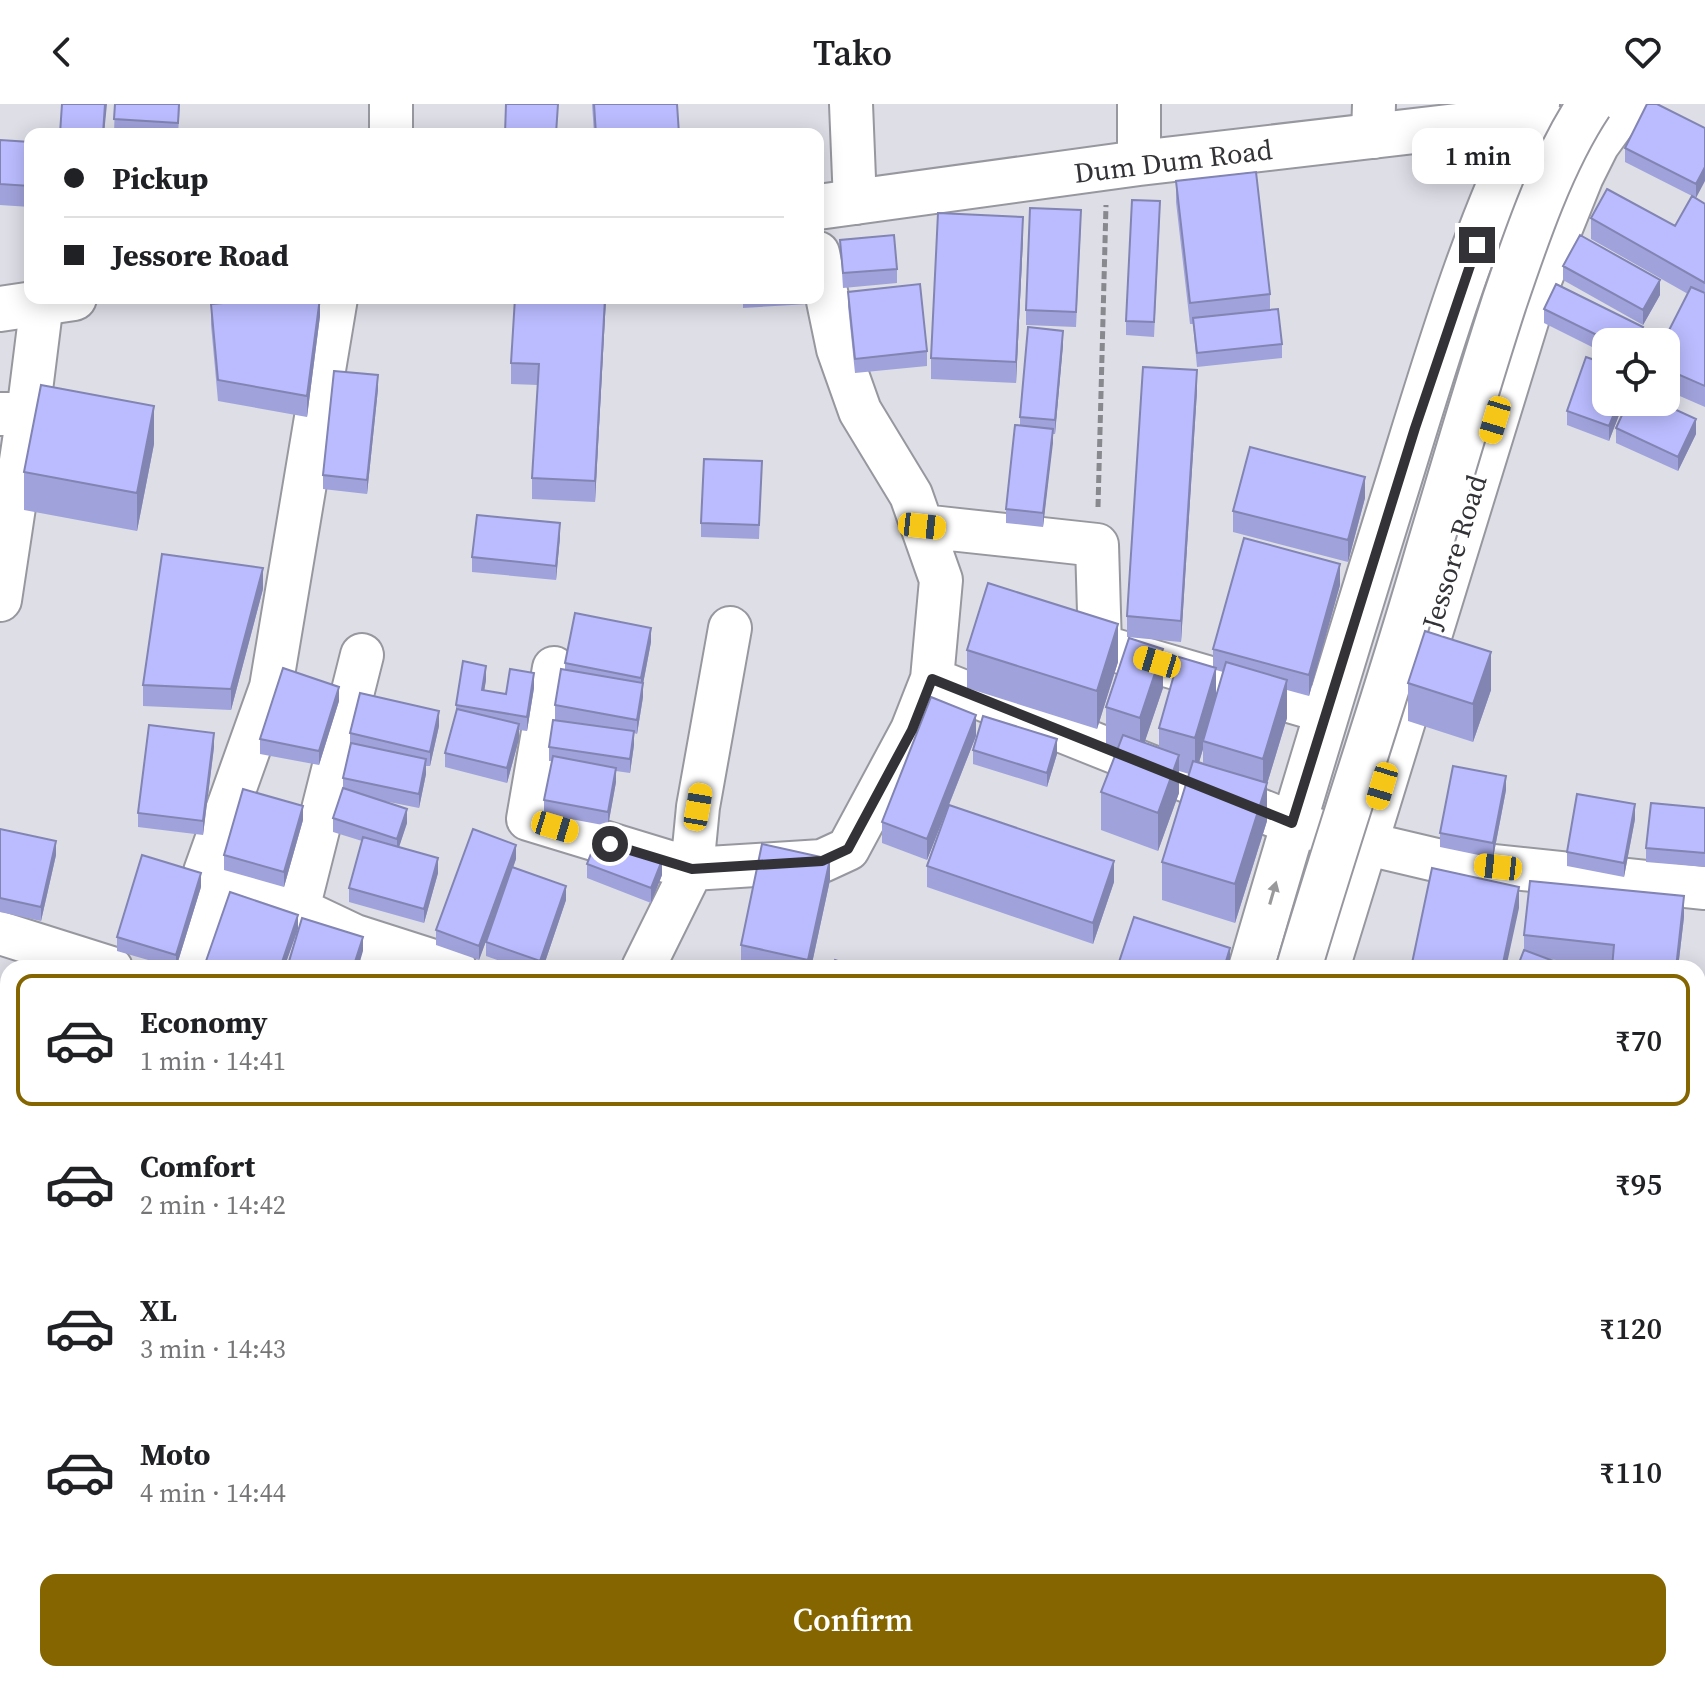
<!DOCTYPE html>
<meta charset="utf-8">
<style>
:root{--surface:#fff;--page:#f2f2f2;--text:#202124;--muted:#757577;--line:#e0e0e0;--accent:#846500}
body{margin:0;font-family:"Source Serif 4",serif;background:var(--page);color:var(--text);height:100vh;display:flex;flex-direction:column;font-size:30px;white-space:nowrap}
*{box-sizing:border-box;margin:0}
p{font-size:26px;color:var(--muted)}
.icon{flex:none;width:44px;height:44px;fill:none;stroke:currentColor;stroke-width:2;stroke-linecap:round;stroke-linejoin:round}
.map{position:relative;flex:1;overflow:hidden}
.drawer{position:absolute;left:0px;top:856px;width:1706px;height:722px;display:flex;flex-direction:column;background:var(--surface);border-radius:24px 24px 0 0;box-shadow:0 4px 20px #0003}
.drawer>*{flex:none}
.hud{position:absolute;left:24px;top:24px;width:800px;height:176px;border-radius:16px;box-shadow:0 4px 20px #0003;display:grid;align-content:center;height:176px;padding:0 40px;background:var(--surface)}
.tools{position:absolute;left:1592px;top:224px;display:grid;gap:16px}
.tools a{display:grid;place-items:center;width:88px;height:88px;border-radius:16px;background:var(--surface);box-shadow:0 4px 20px #0003;font-size:40px}
.end{position:absolute;width:36px;height:36px;margin:-18px;border:10px solid #333337;background:#fff;box-shadow:0 0 0 4px #fff}
.from{border-radius:50%}
.bubble{position:absolute;height:56px;border-radius:16px;background:var(--surface);box-shadow:0 4px 20px #0003;font-size:26px;font-weight:600;line-height:56px;text-align:center}
.car{position:absolute;width:24px;height:48px;margin:-24px -12px;border-radius:10px;box-shadow:0 0 6px 2px #0007;background:linear-gradient(#f5c518 24%,#345 0 40%,#f5c518 0 76%,#345 0 86%,#f5c518 0)}
.hud b{display:flex;align-items:center;gap:28px;height:76px;font-size:30px}
.hud b+b{border-top:2px solid var(--line)}
.hud i{width:20px;height:20px;background:var(--text)}
ul{padding:14px 0 0;list-style:none}
li{display:flex;align-items:center;gap:24px;height:132px;margin:0 16px 12px;padding:0 24px;border:4px solid transparent;border-radius:16px}
li div{flex:1}
li b{display:block;font-size:30px}
li em{font-style:normal;font-weight:600}
li.active{border-color:var(--accent)}
li>.icon{width:72px;height:72px;stroke-width:1.5}
.primary-button{display:flex;gap:16px;margin-top:auto;padding:16px 40px}
.primary-button a{flex:1;height:92px;border-radius:16px;background:var(--accent);color:#fff;font-size:32px;font-weight:600;line-height:92px;text-align:center}
header{display:flex;justify-content:space-between;align-items:center;height:104px;padding:0 40px;background:var(--surface);font-size:36px;font-weight:600}
.map>svg:first-child{display:block}
.lines{fill:none;stroke-linecap:round;stroke-linejoin:round}
.minor-casing{stroke:#97979f;stroke-width:46}
.major-casing{stroke:#97979f;stroke-width:48}
.path{stroke:#88898f;stroke-width:5;stroke-dasharray:8 4;stroke-linecap:butt}
.minor{stroke:#fff;stroke-width:42}
.major{stroke:#fff;stroke-width:44}
.major-bridge-casing{stroke:#97979f;stroke-width:48;stroke-linecap:butt}
.major-bridge{stroke:#fff;stroke-width:44}
.wall{fill:#a0a2db;fill-rule:evenodd}
.shaded-wall{fill:#8284b2}
.building{fill:#babcff;stroke:#8284b2;stroke-width:2}
.oneway{fill:#99999b}
.route{stroke:#333337;stroke-width:10}
.labels{text-anchor:middle;dominant-baseline:central;stroke-width:6;stroke-linejoin:round;paint-order:stroke}
.street-label{font-size:28px;fill:#333337;stroke:#fff}
</style>
<header><svg class="icon" aria-label="back" viewBox="0 0 24 24"><path d="M15 5l-7 7 7 7"/></svg>Tako<svg class="icon" aria-label="heart" viewBox="0 0 24 24"><path d="M12 20l-8-8c-3-5 5-10 8-4 3-6 11-1 8 4z"/></svg></header>
<div class="map">
<svg width="1705" height="1577" viewBox="0 0 1705 1577">
<rect width="100%" height="100%" fill="#dddee6"/>
<g class="lines">
<defs>
<path id="minor" d="M391,0V30
M851,0L855,99
M1373,33L1374,0
M1139,59V0
M0,310H28L0,496
M28,310L42,198
M922,422L1097,441L1100,542L1327,608
M554,564L528,715L692,765L822,757L848,745L912,626L932,575L941,476L911,391L860,307L838,245L818,149
M932,575L1292,719L1364,739L1436,756L1705,784
M205,768L271,583L336,194
M298,805L362,551
M0,829L111,864
M189,864L206,798L218,780L298,805L355,832L455,864
M643,864L692,765L698,703L730,524
M1698,1083L1705,1085
M0,1179L8,1182
M436,1577L438,1570"/>
<path id="major" d="M818,103L1139,59L1466,21L1529,16L1553,24
M0,205L74,194
M1251,864C1298,703 1347,542 1397,382C1437,253 1475,120 1537,0
M1327,864L1537,181L1581,72L1597,40L1626,0
M1038,1577L1039,1570
M1106,1577L1109,1570"/>
</defs>
<use href="#minor" class="minor-casing"/>
<use href="#major" class="major-casing"/>
<path class="path" d="M1098,403L1106,101"/>
<use href="#minor" class="minor"/>
<use href="#major" class="major"/>
<defs>
<path id="major-bridge" d="M1299,864C1340,725 1388,587 1428,448C1453,365 1477,282 1504,199C1526,134 1552,57 1590,0"/>
</defs>
<use href="#major-bridge" class="major-bridge-casing"/>
<use href="#major-bridge" class="major-bridge"/>
</g>
<path class="wall" d="M115,0H180L178,30L114,29Z
M592,0H677L679,30H594Z
M1705,24L1696,94L1625,58V44Z
M0,36L30,38V103L0,101Z
M1176,77L1270,190V206L1282,240V254L1197,263L1193,220H1190L1176,98Z
M1705,100V303L1666,286V238L1688,190L1591,135V114L1675,122Z
M1160,111L1154,233L1126,231V217Z
M1081,120L1076,223L1026,221V206Z
M1023,134L1016,279L931,275V254Z
M840,136L897,165V179L843,184Z
M1563,162L1660,191L1643,221L1563,176Z
M848,188L927,247V262L855,269L848,202Z
M606,194L595,398L532,395V374L538,281L511,280V259Z
M743,194H809V200L743,204Z
M211,200L320,212L307,313L218,297L211,221Z
M1544,205L1643,223V238H1606V250L1544,219Z
M1063,241L1055,330H1053L1043,423L1006,419V405L1020,321V313Z
M378,285L367,390L323,385V371Z
M1197,287L1181,538L1127,533V512Z
M1624,298L1609,337L1567,321V307Z
M1616,324L1696,330L1678,367L1616,339Z
M154,340L137,427L24,406V368Z
M762,357L759,435L701,433V419Z
M1365,394L1348,458L1233,428V407Z
M560,433L556,476L472,468V453Z
M1340,481L1309,592L1287,586V614L1267,680V717L1235,819L1162,796V758L1189,670L1179,667V689L1158,747L1101,726V688L1117,645L1106,641V603L1163,584L1144,639L1159,644V624L1213,563V545ZM1216,566L1223,568L1216,594ZM1203,645V660L1199,658Z
M263,485L231,606L143,602V581Z
M651,538L643,580V593L637,630L634,629V641L630,669L616,667V678L608,722L544,710V696L552,657H549V643L555,616V601L565,565V559Z
M967,546L1118,558L1097,625L967,584Z
M486,576L484,587L506,590L534,584L527,627L519,626V635L507,679L445,663V649L456,611V601Z
M1408,579L1491,586L1473,638L1408,617Z
M339,597L319,661L260,650V635Z
M439,622L430,662H426V670L419,704L384,697L407,719L399,743L438,769L424,819L349,798V784L362,737L333,728V714L343,684V674L350,642V629Z
M976,632L949,701L1114,778L1093,840L927,783V762L948,702L927,756L882,739V718Z
M214,643L203,731L138,723V709Z
M973,646L1057,650L1047,683L973,660Z
M1506,686L1493,754L1440,743V729Z
M1705,704V763L1646,758V744Z
M1635,715L1624,773L1567,762V748Z
M303,716L284,783L224,766V751Z
M0,725L56,751L41,817L0,808Z
M516,755L513,764L566,796L543,864H520L486,852V838L496,811L479,856L436,841V826Z
M587,760L662,771L651,799L587,774Z
M830,776L811,864H748L741,862V841Z
M201,783L176,864L117,847V833Z
M1684,813L1678,864H1612V862L1547,855L1524,846V831Z
M298,825L284,864H206V857Z
M1698,905L1705,907V976L1698,975Z
M8,944V1052L0,1049V967Z
M8,1067V1161L0,1158V1086Z
M1698,1123L1705,1125V1218L1698,1216Z
M0,1194L8,1197V1294L2,1311L0,1310Z
M1698,1224L1705,1226V1330L1701,1342H1698Z
M1705,1388V1416L1702,1415V1400Z
M287,1570H400L398,1577Z
M826,1570H940L938,1577H824Z
M945,1570H1018L1016,1577H945Z
M1399,1570H1434L1433,1577H1399Z
M1555,1570H1603L1602,1577Z
M1617,1570H1694V1575L1680,1573V1577Z"/>
<path class="shaded-wall" d="M105,0H107L104,30H103Z
M1705,63V77L1696,94V80Z
M1023,113V134L1016,279V258Z
M1660,176V191L1643,221V206Z
M320,194V212L307,313V292Z
M605,194H606L595,398V377Z
M1643,223V238H1636Z
M1063,227V241L1055,330V316Z
M1197,266V287L1181,538V517Z
M378,271V285L367,390V376Z
M1619,298H1624L1609,337V322Z
M154,302V340L137,427V389Z
M1696,315V330L1678,367V353Z
M1053,325V339L1043,423V409Z
M1365,373V394L1348,458V436Z
M560,419V433L556,476V462Z
M1340,460V481L1309,592V571Z
M263,464V485L231,606V585Z
M1118,520V558L1097,625V587Z
M651,524V538L643,580V593L637,630V616L641,588V574Z
M1163,545V584L1140,652V614Z
M1491,548V586L1473,638V600Z
M486,562V576L482,600V586Z
M1216,564V602L1203,637V645L1195,672V634Z
M534,569V584L527,627V613Z
M1287,576V614L1267,680V717L1235,819V780L1263,691V655Z
M339,583V597L319,661V647Z
M439,607V622L430,662V648Z
M976,611V632L927,756V735Z
M519,620V635L507,679V664Z
M634,627V641L630,669V655Z
M214,629V643L203,731V717Z
M1057,635V650L1047,683V669Z
M1179,651V689L1158,747V709Z
M426,655V670L419,704V690Z
M616,664V678L608,722V708Z
M1506,672V686L1493,754V739Z
M1635,700V715L1624,773V759Z
M303,702V716L284,783V768Z
M407,705V719L397,749V735Z
M56,737V751L41,817V803Z
M516,741V755L479,856V842Z
M438,754V769L424,819V805Z
M830,755V776L811,864H808V856Z
M662,756V771L651,799V784Z
M1114,757V778L1093,840V819Z
M201,769V783L176,864V851Z
M566,782V796L543,864H540V857Z
M1519,783V804L1506,864H1502Z
M1684,792V813L1678,864H1676Z
M298,811V825L284,864H280Z
M363,833V847L358,864H353Z
M1230,844V864H1224Z
M8,1280V1294L2,1311V1296Z
M1705,1315V1330L1701,1342V1328Z
M1700,1516V1530L1698,1546V1532Z
M51,1570H57L55,1577H50Z
M274,1570H279L277,1577H272Z
M681,1570H685L683,1577H679Z
M746,1570H752L749,1577H744Z
M798,1570H800V1577H795Z
M935,1570H940L938,1577H935Z"/>
<path class="building" d="M62,0H105L103,30H60Z
M115,0H179L178,19L114,15Z
M506,0H558L556,30H505Z
M594,0H677L679,30H596Z
M1647,0H1657L1705,24V63L1696,80L1625,44Z
M0,36L30,38V82L0,80Z
M1256,68L1270,190L1190,199L1176,77Z
M1607,85L1675,122L1692,92L1705,100V179L1591,114Z
M1132,96L1160,97L1154,218L1126,217Z
M1030,104L1081,106L1076,208L1026,206Z
M938,109L1023,113L1016,258L931,254Z
M894,131L897,165L843,169L840,136Z
M1580,131L1660,176L1643,206L1563,162Z
M920,180L927,247L855,255L848,188Z
M1556,180L1643,223L1636,238H1611L1544,205Z
M1691,183L1705,189V282L1666,265V238H1663Z
M283,194H320L307,292L218,276L211,200Z
M515,194H605L595,377L532,374L539,260L511,259Z
M1278,205L1282,240L1197,249L1193,214Z
M1028,223L1063,227L1055,316L1020,313Z
M1586,253L1606,260V298H1619L1609,322L1567,307Z
M1143,263L1197,266L1181,517L1127,512Z
M334,267L378,271L367,376L323,371Z
M41,281L154,302L137,389L24,368Z
M1628,298H1659L1696,315L1678,353L1616,324Z
M1015,321L1053,325L1043,409L1006,405Z
M1250,343L1365,373L1348,436L1233,407Z
M704,355L762,357L759,421L701,419Z
M477,411L560,419L556,462L472,453Z
M1244,434L1340,460L1309,571L1213,545Z
M162,450L263,464L231,585L143,581Z
M988,479L1118,520L1097,587L967,546Z
M575,509L651,524L641,574L565,559Z
M1425,527L1491,548L1473,600L1408,579Z
M1129,534L1163,545L1140,614L1106,603Z
M1179,553L1216,564L1195,634L1159,624Z
M463,557L486,562L482,586L506,590L510,565L534,569L527,613L456,601Z
M1226,558L1287,576L1263,655L1203,637Z
M283,564L339,583L319,647L260,635Z
M561,565L643,579L637,616L555,601Z
M360,589L439,607L430,648L350,629Z
M931,593L976,611L927,735L882,718Z
M457,605L519,620L507,664L445,649Z
M983,612L1057,635L1047,669L973,646Z
M553,616L634,627L630,655L549,643Z
M149,621L214,629L203,717L138,709Z
M1123,631L1179,651L1158,709L1101,688Z
M351,639L426,655L419,690L343,674Z
M553,652L616,664L608,708L544,696Z
M1193,657L1267,679L1235,780L1162,758Z
M1453,662L1506,672L1493,739L1440,729Z
M343,684L407,705L397,735L333,714Z
M243,685L303,702L284,768L224,751Z
M1577,690L1635,700L1624,759L1567,748Z
M1651,699L1705,704V749L1646,744Z
M949,701L1114,757L1093,819L927,762Z
M0,725L56,737L41,803L0,794Z
M473,725L516,741L479,842L436,826Z
M598,732L662,756L651,784L587,760Z
M363,733L438,754L424,805L349,784Z
M762,740L830,755L808,856L741,841Z
M142,751L201,769L176,851L117,833Z
M512,763L566,782L540,857L486,838Z
M1432,764L1519,783L1502,864H1411Z
M1530,777L1684,792L1676,864H1612L1614,841L1524,831Z
M230,788L298,811L280,864H227L206,857Z
M1134,813L1230,844L1224,864H1117Z
M302,814L363,833L353,864H287Z
M1524,846L1572,864H1517Z
M835,856L857,864H832Z
M1698,905L1705,907V962L1698,961Z
M8,944V1038L0,1035V967Z
M8,1067V1140L0,1137V1086Z
M1698,1123L1705,1125V1161L1698,1159Z
M1698,1164L1705,1166V1204L1698,1202Z
M0,1194L8,1197V1244L0,1241Z
M1698,1224L1705,1226V1272L1698,1270Z
M0,1251L8,1254V1280L2,1296H0Z
M1698,1283L1705,1285V1315L1701,1328L1698,1327Z
M1705,1388V1401L1702,1400Z
M0,1516L8,1518V1570H51L50,1577H0Z
M229,1570H274L272,1577H226Z
M287,1570H383L393,1573L392,1577H285Z
M595,1570H681L679,1577H608L594,1573Z
M692,1570H746L744,1577H689Z
M753,1570H798L795,1577H751Z
M826,1570H914L925,1573L923,1577H824Z
M945,1570H1014L1013,1577H970Z
M1311,1570H1349L1347,1577H1310Z
M1399,1570H1433L1432,1576Z
M1438,1570H1472L1471,1577H1437Z
M1482,1570H1541L1540,1577H1481Z
M1617,1570H1679L1678,1577H1616Z"/>
<defs><path id="oneway-solid" d="M-6-.8H1V-3.2L6.5 0L1 3.2V.8H-6Z" transform="scale(2)"/></defs>
<use class="oneway" href="#oneway-solid" transform="translate(1273 789) rotate(-74)"/>
<g class="lines">
<path class="route" d="M610,740L692,765L822,757L848,745L912,626L932,575L1292,719L1415,324L1477,141"/>
</g>
<g class="labels">
<g class="street-label">
<text transform="translate(1173 57) rotate(-7)">Dum Dum Road</text>
<text transform="translate(1454 448) rotate(-73)">Jessore Road</text>
</g>
</g>
</svg>
<div class="tools">
<a><svg class="icon" aria-label="locate" viewBox="0 0 24 24"><circle cx="12" cy="12" r="6"/><path d="M12 2v4M12 18v4M2 12h4M18 12h4"/></svg></a>
</div>
<i class="end from" style="left:610px;top:740px"></i>
<i class="end" style="left:1477px;top:141px"></i>
<div class="bubble" style="left:1412px;top:24px;width:132px">1 min</div>
<i class="car" style="left:1495px;top:316px;rotate:197deg"></i>
<i class="car" style="left:922px;top:422px;rotate:96deg"></i>
<i class="car" style="left:1157px;top:558px;rotate:287deg"></i>
<i class="car" style="left:1382px;top:682px;rotate:197deg"></i>
<i class="car" style="left:698px;top:703px;rotate:10deg"></i>
<i class="car" style="left:555px;top:723px;rotate:107deg"></i>
<i class="car" style="left:1498px;top:763px;rotate:276deg"></i>
<div class="hud">
<b><i class="from"></i>Pickup</b>
<b><i></i>Jessore Road</b>
</div>
<section class="drawer">
<ul>
<li class="active"><svg class="icon" aria-label="car" viewBox="0 0 24 24"><path d="M5 17H2v-5l4-1 3-4h7l3 4 3 1v5h-3M9 17h6M6 11h13"/><circle cx="7" cy="17" r="2"/><circle cx="17" cy="17" r="2"/></svg><div><b>Economy</b><p>1 min · 14:41</p></div><em>₹70</em></li>
<li><svg class="icon" aria-label="car" viewBox="0 0 24 24"><path d="M5 17H2v-5l4-1 3-4h7l3 4 3 1v5h-3M9 17h6M6 11h13"/><circle cx="7" cy="17" r="2"/><circle cx="17" cy="17" r="2"/></svg><div><b>Comfort</b><p>2 min · 14:42</p></div><em>₹95</em></li>
<li><svg class="icon" aria-label="car" viewBox="0 0 24 24"><path d="M5 17H2v-5l4-1 3-4h7l3 4 3 1v5h-3M9 17h6M6 11h13"/><circle cx="7" cy="17" r="2"/><circle cx="17" cy="17" r="2"/></svg><div><b>XL</b><p>3 min · 14:43</p></div><em>₹120</em></li>
<li><svg class="icon" aria-label="car" viewBox="0 0 24 24"><path d="M5 17H2v-5l4-1 3-4h7l3 4 3 1v5h-3M9 17h6M6 11h13"/><circle cx="7" cy="17" r="2"/><circle cx="17" cy="17" r="2"/></svg><div><b>Moto</b><p>4 min · 14:44</p></div><em>₹110</em></li>
</ul>
<div class="primary-button"><a>Confirm</a></div>
</section>
</div>
